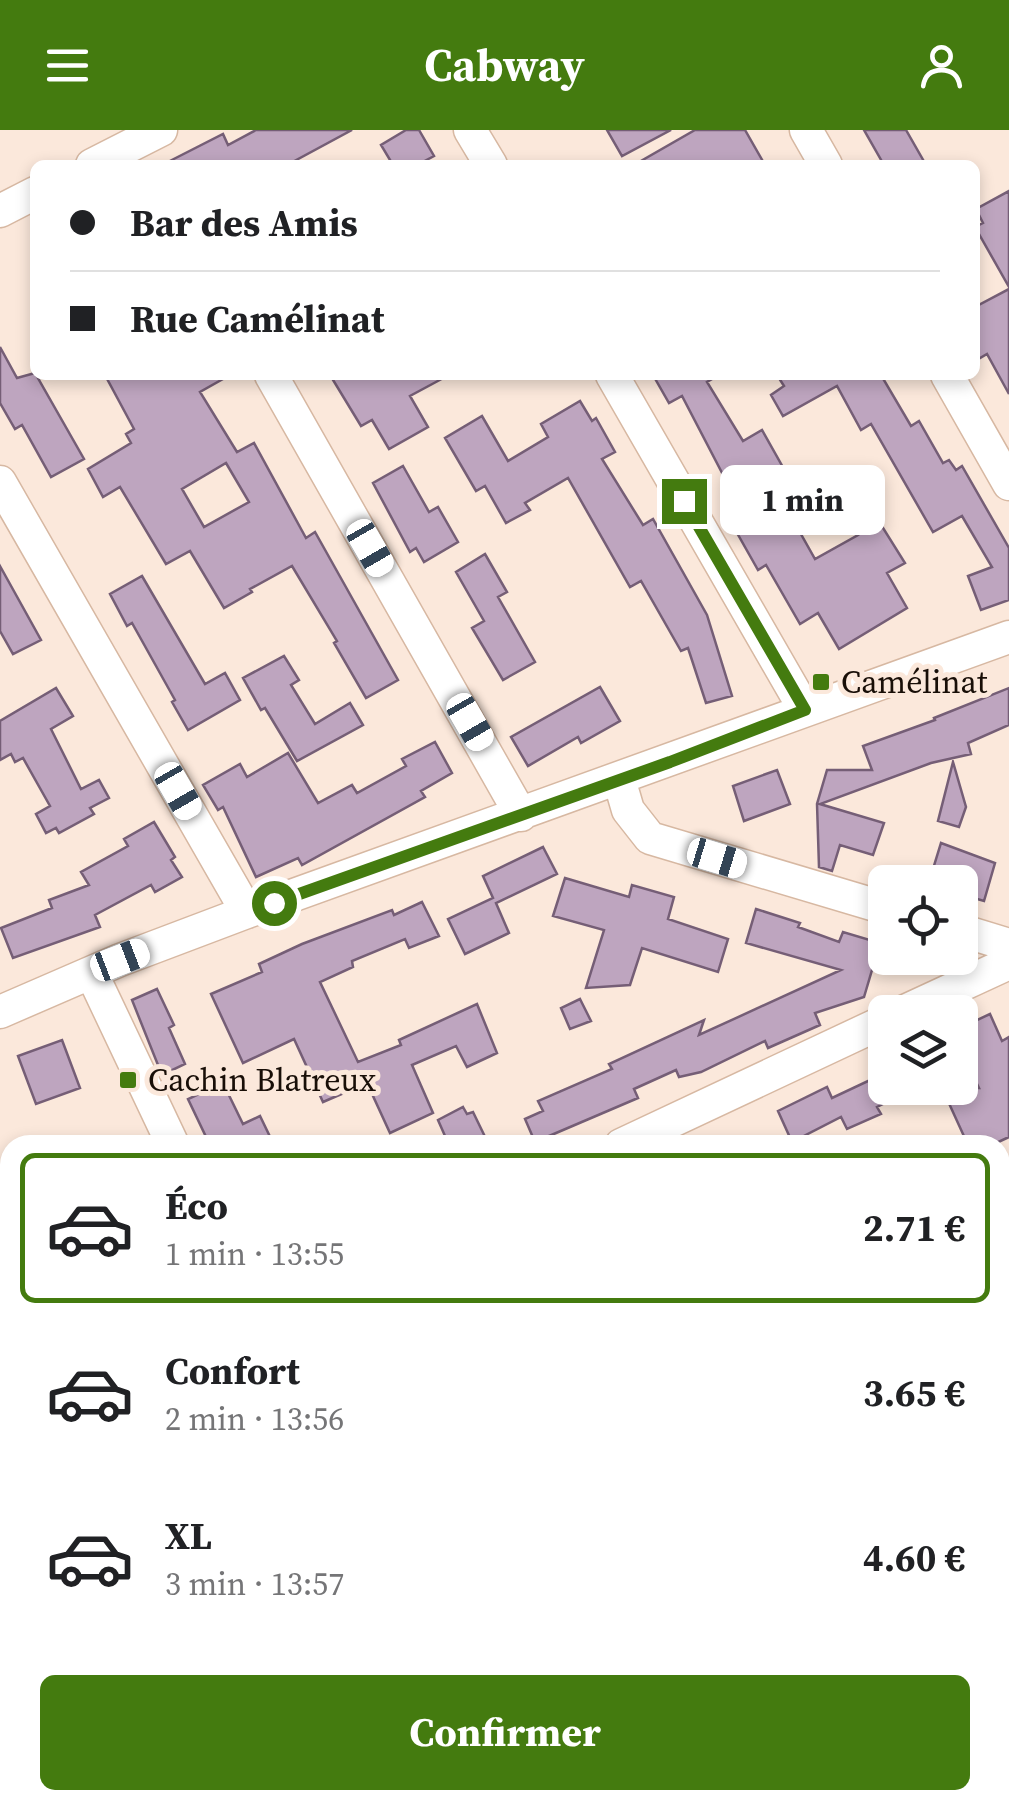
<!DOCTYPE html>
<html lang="fr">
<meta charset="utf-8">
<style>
:root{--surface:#fff;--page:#f6f6f6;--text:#202124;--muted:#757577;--line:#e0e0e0;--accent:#447b0f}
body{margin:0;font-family:"Source Serif 4",serif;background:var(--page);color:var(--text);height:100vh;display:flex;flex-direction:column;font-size:38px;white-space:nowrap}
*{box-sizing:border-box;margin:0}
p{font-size:32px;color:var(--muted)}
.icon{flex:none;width:55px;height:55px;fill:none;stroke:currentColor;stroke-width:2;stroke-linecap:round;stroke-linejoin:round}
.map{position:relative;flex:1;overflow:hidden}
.panel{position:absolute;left:0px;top:1005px;width:1010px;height:675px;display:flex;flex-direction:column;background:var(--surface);border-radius:30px 30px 0 0;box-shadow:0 5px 15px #0003}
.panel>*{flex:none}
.banner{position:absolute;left:30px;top:30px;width:950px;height:220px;border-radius:15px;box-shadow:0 5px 15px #0003;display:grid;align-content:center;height:220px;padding:0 40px;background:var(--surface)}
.controls{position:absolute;left:868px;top:735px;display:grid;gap:20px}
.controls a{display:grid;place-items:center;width:110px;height:110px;border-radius:15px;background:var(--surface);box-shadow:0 5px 15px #0003;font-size:50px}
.end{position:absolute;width:45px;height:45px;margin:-22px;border:12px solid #447b0f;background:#fff;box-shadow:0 0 0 5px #fff}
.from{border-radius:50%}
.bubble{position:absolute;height:70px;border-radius:15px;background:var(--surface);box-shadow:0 5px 15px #0003;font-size:32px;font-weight:700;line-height:70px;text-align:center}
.car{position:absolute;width:30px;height:60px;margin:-30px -15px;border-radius:12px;box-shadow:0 0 8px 2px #0007;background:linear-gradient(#fff 24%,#345 0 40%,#fff 0 76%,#345 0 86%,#fff 0)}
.banner b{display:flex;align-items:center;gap:35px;height:95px;font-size:38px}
.banner b+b{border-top:2px solid var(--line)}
.banner i{width:25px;height:25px;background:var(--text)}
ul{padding:18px 0 0;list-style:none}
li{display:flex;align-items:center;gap:30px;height:150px;margin:0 20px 15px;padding:0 20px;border:5px solid transparent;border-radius:15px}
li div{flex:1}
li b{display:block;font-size:38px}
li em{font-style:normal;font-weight:700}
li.selected{border-color:var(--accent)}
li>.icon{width:90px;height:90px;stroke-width:1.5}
.primary-button{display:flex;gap:20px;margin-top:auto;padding:20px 40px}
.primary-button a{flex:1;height:115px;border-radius:15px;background:var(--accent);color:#fff;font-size:40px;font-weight:700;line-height:115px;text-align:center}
header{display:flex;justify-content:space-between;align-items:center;height:130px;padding:0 40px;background:var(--accent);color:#fff;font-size:45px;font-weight:700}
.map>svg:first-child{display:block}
.building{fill:#bea5bf;stroke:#755e76;stroke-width:2.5;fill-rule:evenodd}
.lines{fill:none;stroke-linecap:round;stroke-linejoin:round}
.minor-casing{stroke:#d7b8a2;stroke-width:35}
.minor{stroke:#fff;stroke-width:32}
.route{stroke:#447b0f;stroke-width:12}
.poi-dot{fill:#447b0f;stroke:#fbe8db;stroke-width:4}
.labels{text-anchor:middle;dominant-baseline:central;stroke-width:10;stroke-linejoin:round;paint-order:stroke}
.poi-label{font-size:32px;fill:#180e07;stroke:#fbe8db;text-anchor:start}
</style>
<header><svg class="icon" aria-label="menu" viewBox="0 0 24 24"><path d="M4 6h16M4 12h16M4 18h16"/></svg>Cabway<svg class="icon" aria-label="person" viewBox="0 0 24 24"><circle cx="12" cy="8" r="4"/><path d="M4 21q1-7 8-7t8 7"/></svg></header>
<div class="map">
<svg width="1009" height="1680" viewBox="0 0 1009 1680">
<rect width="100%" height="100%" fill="#fbe8db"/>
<path class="building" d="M256,0H352L287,35H162L223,4L228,15Z
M406,0H419L434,26L417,35H393L381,15Z
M607,0H671L622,26Z
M695,0H745L765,35H634Z
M864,0H906L926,35H884Z
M1009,61V157L975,97L983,93L976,79Z
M1009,159V264L987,224L975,231V177Z
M0,217L17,248L35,243L84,329L51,347L22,295L15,299L0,273Z
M105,245H230L200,262L237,322L254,313L306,408L315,402L398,550L366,568L334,513L337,511L292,436L250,459L252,462L224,478L190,421L166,434L120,357L103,367L88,339L131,313L126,304L134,299ZM226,333L249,372L204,397L182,359Z
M330,245H449L410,266L428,297L389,319L372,290L361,296Z
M653,245H719L707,252L743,311L762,300L803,373L788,381L815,429L858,405L832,361L853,350L905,433L887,443L907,478L839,519L818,483L800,494L766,435L758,440L732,394L745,387L682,266L669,273Z
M777,245H881L911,296L919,291L943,333L949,330L956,340L962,336L1009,418V470L981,480L968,446L992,437L962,386L933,402L871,294L861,300L837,256L783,286L771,265L784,256Z
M580,271L592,291L596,288L615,322L602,329L643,395L653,389L707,485L732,566L706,573L688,518L681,521L641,451L630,457L568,348L525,373L530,380L506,393L485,356L476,361L445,308L482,286L508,331L548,307L541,294Z
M403,336L429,382L438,377L458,412L424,432L416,418L410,422L373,353Z
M485,424L507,462L498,467L535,532L503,550L472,498L484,491L456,442Z
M0,436L41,510L13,524L0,501Z
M142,446L205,554L225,543L240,570L188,600L172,572L175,570L132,493L127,496L110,464Z
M284,526L299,550L291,555L315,594L350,573L363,595L297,631L265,578L261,580L243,548Z
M600,557L620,591L581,613L578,607L528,636L511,607Z
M56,558L73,586L51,599L81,659L99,650L109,668L90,678L94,684L59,703L56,698L46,703L36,684L50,676L23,628L15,632L11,624L0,630V591Z
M1009,558V595L968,613L971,624L931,633L820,674L884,693L873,725L840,715L832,741L819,737L817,674L827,640H872L863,616L935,590L934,588Z
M435,612L452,643L421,661L425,667L302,735L298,728L256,747L223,677L218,680L203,655L240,634L247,647L288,623L318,673L352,655L357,663L406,636L402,629Z
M953,632L966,677L959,697L938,691Z
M777,640L790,674L744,691L733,656Z
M154,692L175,727L171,730L182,747L155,762L151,755L95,785L100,797L13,828L1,798L52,778L49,770L89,755L81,742L128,716L124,709Z
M941,713L995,733L984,771L960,764V752H929Z
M543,717L557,744L496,773L509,803L465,824L448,789L493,768L483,746Z
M565,748L629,767L632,755L674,767L668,789L728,809L718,842L642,818L630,855L586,858L604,800L553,786Z
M422,772L439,806L409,818L405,809L352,831L353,837L320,852L358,932L401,915L399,910L477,874L497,923L467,937L456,916L412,935L433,983L390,1003L367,953L323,972L294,909L243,933L211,864L262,842L259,834L302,814L392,780L394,785Z
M756,779L800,793L798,797L839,812L843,802L880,813L864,867L815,883L820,895L768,918L765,911L701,942L679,947L676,940L634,959L638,968L535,1012L525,989L543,981L538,971L612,939L609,934L704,890L699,905L841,840L746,813Z
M157,859L174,895L169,898L185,934L162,945L132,870Z
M580,869L591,891L570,899L561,878Z
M990,884L1002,911L1009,907V1007L992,1015H968L942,958H979L960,919V898Z
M62,910L80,958L36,974L18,926Z
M885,943V958H893L895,961L885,966V973L877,977L881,984L847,999L841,987L792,1012L778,981L827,957L832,968Z
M223,953L243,994L260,986L274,1015H194L207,1009L188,969Z
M463,977L467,984L473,982L489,1015H449L438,990Z"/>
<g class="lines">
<defs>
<path id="minor" d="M470,0L491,35
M806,0L826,35
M92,35L161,0
M0,81L35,63
M271,245L521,685
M612,245L805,580
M947,245L1009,354
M0,352L247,782
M619,649L628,680L650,708L885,778
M960,800L1009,815
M92,844L173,1015
M0,882L120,830L247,782L1009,507
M903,882L1009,833
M621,1015L885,891
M1000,1193L1009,1188
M0,1265L10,1287
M1000,1559L1009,1555
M480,1670L485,1680
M240,1680L261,1670
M746,1680L767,1670"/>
</defs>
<use href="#minor" class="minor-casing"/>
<use href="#minor" class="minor"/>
</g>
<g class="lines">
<path class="route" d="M274,773L670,632L805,580L684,371"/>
</g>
<g class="poi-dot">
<rect x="811" y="542" width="20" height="20" rx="5"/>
<rect x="118" y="940" width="20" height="20" rx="5"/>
</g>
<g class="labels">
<g class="poi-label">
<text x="841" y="552">Camélinat</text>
<text x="148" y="950">Cachin Blatreux</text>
</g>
</g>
</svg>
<div class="controls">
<a><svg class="icon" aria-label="locate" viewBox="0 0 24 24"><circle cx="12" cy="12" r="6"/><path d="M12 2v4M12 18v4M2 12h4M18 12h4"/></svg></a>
<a><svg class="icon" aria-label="layers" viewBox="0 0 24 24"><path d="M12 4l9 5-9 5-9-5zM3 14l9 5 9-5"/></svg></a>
</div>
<i class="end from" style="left:274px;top:773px"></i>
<i class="end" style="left:684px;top:371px"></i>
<div class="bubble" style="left:720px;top:335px;width:165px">1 min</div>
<i class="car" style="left:370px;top:418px;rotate:150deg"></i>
<i class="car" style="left:470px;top:592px;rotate:150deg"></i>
<i class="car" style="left:178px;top:661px;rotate:150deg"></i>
<i class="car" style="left:717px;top:728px;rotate:107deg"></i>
<i class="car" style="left:120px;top:830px;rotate:69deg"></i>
<div class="banner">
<b><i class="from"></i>Bar des Amis</b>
<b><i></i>Rue Camélinat</b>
</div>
<section class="panel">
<ul>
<li class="selected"><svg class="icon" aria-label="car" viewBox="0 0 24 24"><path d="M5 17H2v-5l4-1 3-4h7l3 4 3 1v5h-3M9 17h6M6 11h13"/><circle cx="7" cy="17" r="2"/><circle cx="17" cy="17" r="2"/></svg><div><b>Éco</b><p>1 min · 13:55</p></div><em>2.71 €</em></li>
<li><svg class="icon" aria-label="car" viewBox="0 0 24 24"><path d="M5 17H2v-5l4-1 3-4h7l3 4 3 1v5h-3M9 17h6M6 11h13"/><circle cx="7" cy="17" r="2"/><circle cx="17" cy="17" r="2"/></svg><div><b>Confort</b><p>2 min · 13:56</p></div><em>3.65 €</em></li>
<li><svg class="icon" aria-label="car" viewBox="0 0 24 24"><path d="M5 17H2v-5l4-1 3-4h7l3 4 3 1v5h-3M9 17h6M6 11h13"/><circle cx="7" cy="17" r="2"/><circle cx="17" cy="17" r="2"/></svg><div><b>XL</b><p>3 min · 13:57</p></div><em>4.60 €</em></li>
</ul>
<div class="primary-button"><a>Confirmer</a></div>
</section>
</div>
